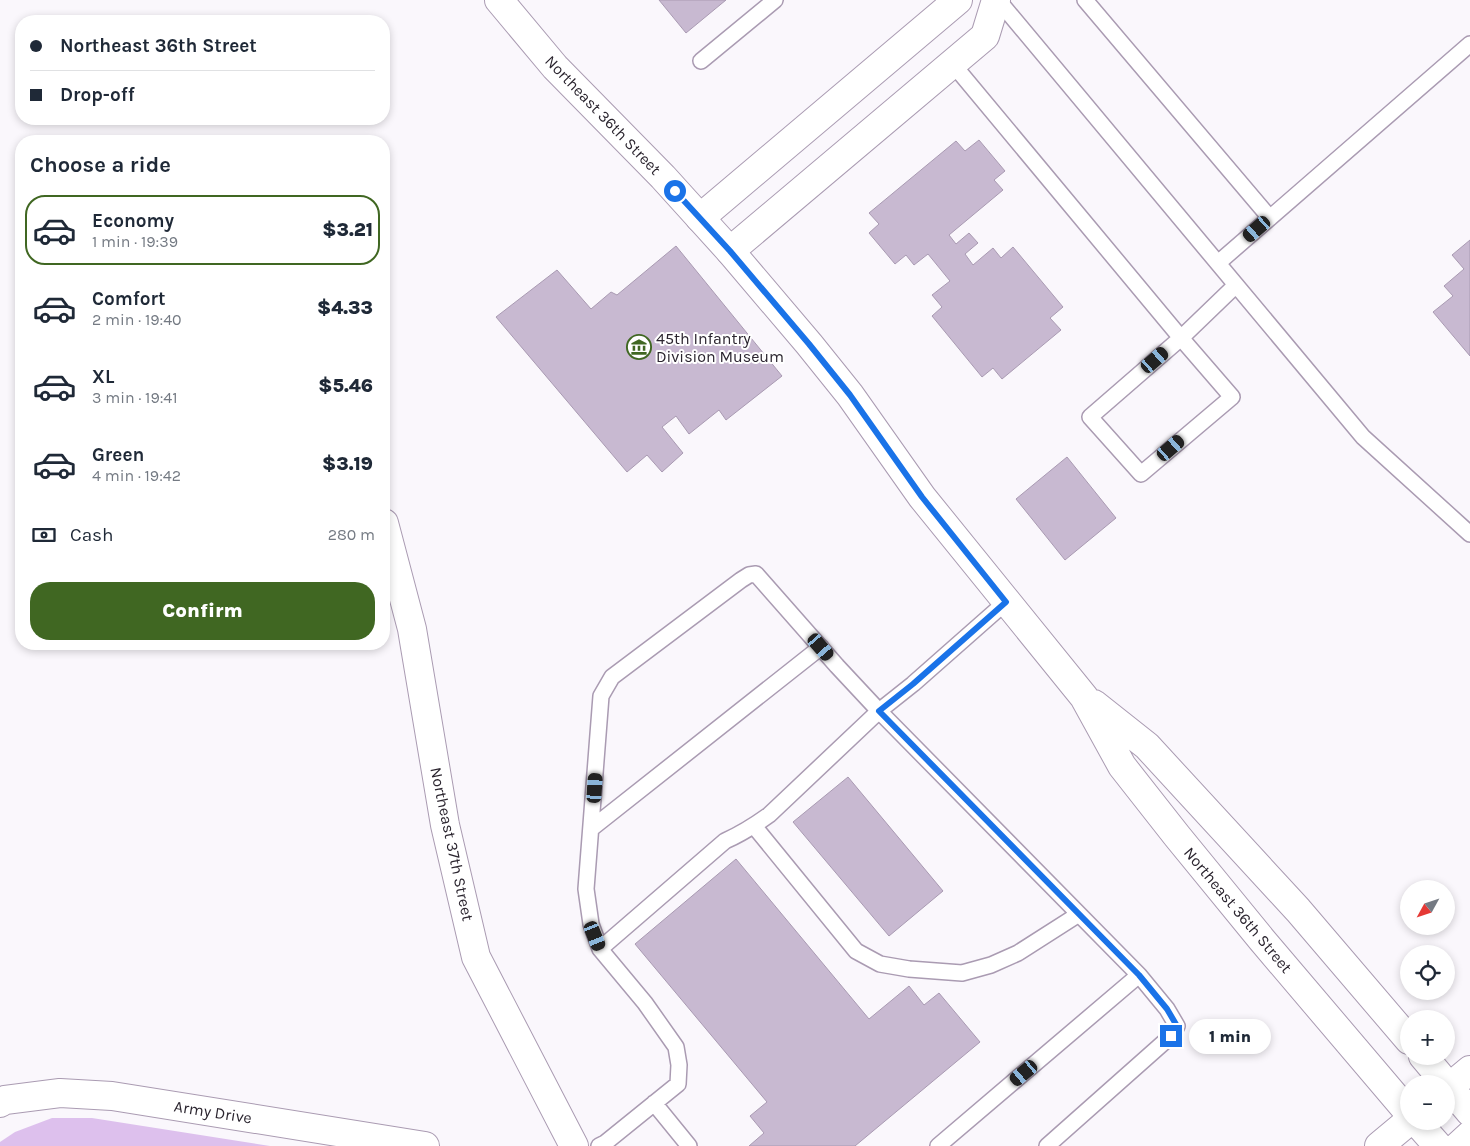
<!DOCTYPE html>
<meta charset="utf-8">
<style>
:root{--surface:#fff;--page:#f6f6f7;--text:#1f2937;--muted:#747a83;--line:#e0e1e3;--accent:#406722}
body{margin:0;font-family:Karla,sans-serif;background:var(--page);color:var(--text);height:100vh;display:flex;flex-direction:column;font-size:19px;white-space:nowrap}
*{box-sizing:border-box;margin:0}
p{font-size:16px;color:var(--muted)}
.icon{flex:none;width:28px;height:28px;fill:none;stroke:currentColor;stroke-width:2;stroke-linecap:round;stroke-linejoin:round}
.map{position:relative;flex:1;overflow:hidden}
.panel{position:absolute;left:15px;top:135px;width:375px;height:515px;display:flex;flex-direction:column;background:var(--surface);border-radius:20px;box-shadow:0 2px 8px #0003}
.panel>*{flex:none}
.guide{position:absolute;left:15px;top:15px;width:375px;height:110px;border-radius:20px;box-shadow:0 2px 8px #0003;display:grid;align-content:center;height:110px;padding:0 15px;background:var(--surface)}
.needle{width:32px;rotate:230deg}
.buttons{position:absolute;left:1400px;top:880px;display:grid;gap:10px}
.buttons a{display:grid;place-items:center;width:55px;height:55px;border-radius:50%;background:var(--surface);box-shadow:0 2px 8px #0003;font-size:25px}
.end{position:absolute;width:22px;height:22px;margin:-11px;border:6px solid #1a73e8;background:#fff;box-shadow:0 0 0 2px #fff}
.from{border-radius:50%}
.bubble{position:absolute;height:35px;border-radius:18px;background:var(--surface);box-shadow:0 2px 8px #0003;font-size:16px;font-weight:800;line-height:35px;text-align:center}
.car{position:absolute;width:15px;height:30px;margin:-15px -8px;border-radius:6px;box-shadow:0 0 4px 1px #0007;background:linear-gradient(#222 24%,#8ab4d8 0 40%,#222 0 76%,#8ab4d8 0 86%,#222 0)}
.guide b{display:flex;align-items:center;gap:18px;height:48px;font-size:19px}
.guide b+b{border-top:1px solid var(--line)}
.guide i{width:12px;height:12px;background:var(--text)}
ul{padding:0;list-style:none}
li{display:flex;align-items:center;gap:15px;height:70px;margin:0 10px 8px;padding:0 5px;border:2px solid transparent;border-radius:20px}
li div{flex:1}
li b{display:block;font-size:19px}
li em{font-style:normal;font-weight:800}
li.active{border-color:var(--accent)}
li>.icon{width:45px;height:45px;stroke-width:1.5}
h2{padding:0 15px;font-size:22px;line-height:60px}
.pay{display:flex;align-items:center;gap:12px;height:55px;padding:0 15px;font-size:19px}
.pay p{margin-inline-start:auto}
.button{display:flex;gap:10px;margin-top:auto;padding:10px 15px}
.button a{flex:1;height:58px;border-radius:20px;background:var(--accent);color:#fff;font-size:20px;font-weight:800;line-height:58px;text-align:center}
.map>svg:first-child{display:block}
.green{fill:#ddc0ed}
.building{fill:#c8b9d1;stroke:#a99ab2}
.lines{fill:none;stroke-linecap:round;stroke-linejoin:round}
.lane-casing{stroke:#aa9bb2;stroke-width:18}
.street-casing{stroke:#aa9bb2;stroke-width:30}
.secondary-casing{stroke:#aa9bb2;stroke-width:30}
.lane{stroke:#fff;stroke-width:15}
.street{stroke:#fff;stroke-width:28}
.secondary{stroke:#fff;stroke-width:28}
.route{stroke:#1a73e8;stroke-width:6}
.labels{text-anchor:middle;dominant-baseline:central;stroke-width:4;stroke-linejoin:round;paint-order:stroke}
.street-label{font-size:16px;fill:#2b252f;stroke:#fff}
.poi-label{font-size:16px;fill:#2b252f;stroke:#fff;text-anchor:start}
</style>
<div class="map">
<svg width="1470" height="1146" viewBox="0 0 1470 1146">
<rect width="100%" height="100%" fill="#faf7fc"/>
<path class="green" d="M52,1118H92L270,1146H0V1142L15,1132Z"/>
<path class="building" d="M659,0H726L686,33Z
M979,140L1005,171L994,180L1003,190L949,235L956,244L969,233L978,243L965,254L973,265L993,248L1001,258L1013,247L1063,307L1050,318L1061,330L1002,379L993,368L982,377L932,316L942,307L932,295L950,281L928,254L914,265L906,255L895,264L869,233L879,224L869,213L956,141L965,151Z
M1470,240V356L1433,312L1453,296L1444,286L1464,269L1452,255Z
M676,246L782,376L726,420L719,410L689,434L676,416L662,427L683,453L662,472L647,455L627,472L496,317L557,270L591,309L611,292L617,295Z
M1067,457L1116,518L1065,560L1016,499Z
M848,777L943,891L889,936L793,822Z
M736,859L869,1019L909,986L924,1005L939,993L980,1042L855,1146H749L764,1133L750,1116L767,1102L635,944Z"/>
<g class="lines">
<defs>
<path id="lane" d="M998,0L1363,437L1470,534
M1085,0L1270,218
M701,61L775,0
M952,63L1181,338L1236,285
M1218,263L1470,44
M1181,338L1232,397L1141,474L1090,417Z
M754,826L856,951L880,964L909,969L962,973L991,965L1018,953L1079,914
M592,828L821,647
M600,949L725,841C741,834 755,825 769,815L879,711L913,684L1006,602
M654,1103L689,1146
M599,1146L605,1143L678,1084L679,1065L676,1047L645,1003L600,949L591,924L586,889L601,696L612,677L741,580L749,575L756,574L837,666L879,711L1139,975L1167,1009L1177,1026L1171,1036L1047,1146
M938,1146L1139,975"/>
<path id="street" d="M700,218L958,0
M730,251L985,36L996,0
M384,523L412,629L445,825L476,957L574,1146
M0,1103L5,1100L60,1093L112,1096L425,1146"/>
<path id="secondary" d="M499,0L555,67L663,177L730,251L809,344L850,395L922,497L1084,697L1122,766L1177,836L1262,940L1409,1113
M1094,704L1147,746L1298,910L1409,1040
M1423,1056L1470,1112
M1446,1090L1470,1070
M1416,1121L1438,1146
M1379,1146L1409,1121
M1458,1146L1470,1135"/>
</defs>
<use href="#lane" class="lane-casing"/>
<use href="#street" class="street-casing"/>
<use href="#secondary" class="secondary-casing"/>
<use href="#lane" class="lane"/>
<use href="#street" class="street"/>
<use href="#secondary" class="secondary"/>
</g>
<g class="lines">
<path class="route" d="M675,191L730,251L809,344L850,395L922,497L1006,602L913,684L879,711L1139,975L1167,1009L1177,1026L1171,1036"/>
</g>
<defs>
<symbol id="museum-ring" viewBox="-11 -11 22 22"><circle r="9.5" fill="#fff" stroke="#406722" stroke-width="1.5"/><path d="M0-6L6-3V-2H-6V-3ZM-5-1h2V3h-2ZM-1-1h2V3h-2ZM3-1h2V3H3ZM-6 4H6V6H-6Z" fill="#406722"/></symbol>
</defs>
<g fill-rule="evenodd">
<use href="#museum-ring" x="625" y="333" width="28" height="28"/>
</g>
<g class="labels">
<g class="street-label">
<text transform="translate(603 115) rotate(46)">Northeast 36th Street</text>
<text transform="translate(452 844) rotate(78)">Northeast 37th Street</text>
<text transform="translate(1238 910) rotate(50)">Northeast 36th Street</text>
<text transform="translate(213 1112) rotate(9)">Army Drive</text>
</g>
<g class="poi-label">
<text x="656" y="338">45th Infantry<tspan x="656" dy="18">Division Museum</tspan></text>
</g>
</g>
</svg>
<div class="buttons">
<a><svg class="needle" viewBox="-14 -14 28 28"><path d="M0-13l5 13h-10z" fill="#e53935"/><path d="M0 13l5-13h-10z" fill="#747a83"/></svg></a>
<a><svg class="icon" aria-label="locate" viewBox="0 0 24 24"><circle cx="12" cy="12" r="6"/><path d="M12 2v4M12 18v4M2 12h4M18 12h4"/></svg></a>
<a>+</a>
<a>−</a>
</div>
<i class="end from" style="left:675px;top:191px"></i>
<i class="end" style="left:1171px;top:1036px"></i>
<div class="bubble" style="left:1189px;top:1019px;width:82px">1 min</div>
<i class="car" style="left:1257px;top:229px;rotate:229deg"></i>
<i class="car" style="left:1155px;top:360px;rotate:49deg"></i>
<i class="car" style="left:1171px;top:448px;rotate:49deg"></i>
<i class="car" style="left:821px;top:647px;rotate:139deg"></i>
<i class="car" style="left:595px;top:788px;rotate:4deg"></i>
<i class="car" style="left:595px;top:936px;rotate:158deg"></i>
<i class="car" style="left:1024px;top:1073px;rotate:230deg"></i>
<div class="guide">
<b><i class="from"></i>Northeast 36th Street</b>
<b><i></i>Drop-off</b>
</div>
<section class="panel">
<h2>Choose a ride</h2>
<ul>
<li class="active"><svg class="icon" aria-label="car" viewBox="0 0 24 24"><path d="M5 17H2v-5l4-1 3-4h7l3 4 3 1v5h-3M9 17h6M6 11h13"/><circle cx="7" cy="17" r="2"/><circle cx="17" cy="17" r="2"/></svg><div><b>Economy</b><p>1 min · 19:39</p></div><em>$3.21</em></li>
<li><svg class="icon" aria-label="car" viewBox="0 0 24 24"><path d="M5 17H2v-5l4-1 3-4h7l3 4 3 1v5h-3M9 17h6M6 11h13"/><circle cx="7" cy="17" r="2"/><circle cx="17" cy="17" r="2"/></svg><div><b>Comfort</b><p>2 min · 19:40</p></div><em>$4.33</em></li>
<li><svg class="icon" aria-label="car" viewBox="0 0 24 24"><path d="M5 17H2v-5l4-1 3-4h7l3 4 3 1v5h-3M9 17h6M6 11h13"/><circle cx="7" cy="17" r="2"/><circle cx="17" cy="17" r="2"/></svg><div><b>XL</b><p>3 min · 19:41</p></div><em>$5.46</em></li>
<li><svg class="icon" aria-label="car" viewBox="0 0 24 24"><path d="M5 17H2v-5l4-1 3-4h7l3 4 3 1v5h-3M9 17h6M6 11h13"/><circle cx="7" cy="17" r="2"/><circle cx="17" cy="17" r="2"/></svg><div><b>Green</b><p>4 min · 19:42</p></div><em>$3.19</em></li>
</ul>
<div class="pay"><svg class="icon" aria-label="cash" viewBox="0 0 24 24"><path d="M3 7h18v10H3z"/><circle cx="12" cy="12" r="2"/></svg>Cash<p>280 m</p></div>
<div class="button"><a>Confirm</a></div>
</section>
</div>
